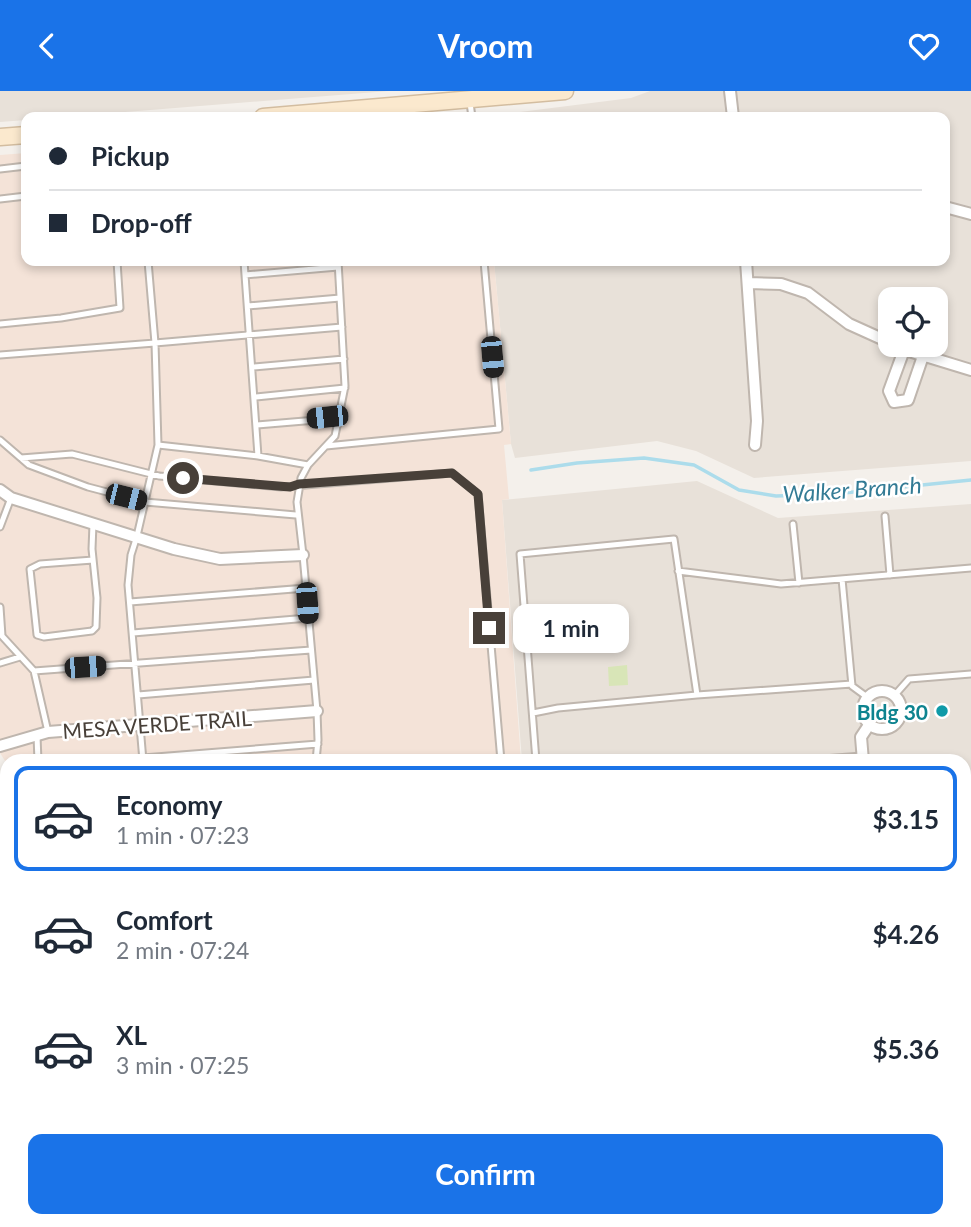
<!DOCTYPE html>
<meta charset="utf-8">
<style>
:root{--surface:#fff;--page:#f2f2f3;--text:#1f2937;--muted:#747a83;--line:#e0e1e3;--accent:#1a73e8}
body{margin:0;font-family:Lato,sans-serif;background:var(--page);color:var(--text);height:100vh;display:flex;flex-direction:column;font-size:26px;white-space:nowrap}
*{box-sizing:border-box;margin:0}
p{font-size:23px;color:var(--muted)}
.icon{flex:none;width:38px;height:38px;fill:none;stroke:currentColor;stroke-width:2;stroke-linecap:round;stroke-linejoin:round}
.map{position:relative;flex:1;overflow:hidden}
.panel{position:absolute;left:0px;top:663px;width:971px;height:474px;display:flex;flex-direction:column;background:var(--surface);border-radius:21px 21px 0 0;box-shadow:0 4px 10px #0003}
.panel>*{flex:none}
.top-card{position:absolute;left:21px;top:21px;width:929px;height:154px;border-radius:14px;box-shadow:0 4px 10px #0003;display:grid;align-content:center;height:154px;padding:0 28px;background:var(--surface)}
.fabs{position:absolute;left:878px;top:196px;display:grid;gap:14px}
.fabs a{display:grid;place-items:center;width:70px;height:70px;border-radius:14px;background:var(--surface);box-shadow:0 4px 10px #0003;font-size:35px}
.end{position:absolute;width:32px;height:32px;margin:-16px;border:9px solid #484039;background:#fff;box-shadow:0 0 0 4px #fff}
.from{border-radius:50%}
.bubble{position:absolute;height:49px;border-radius:14px;background:var(--surface);box-shadow:0 4px 10px #0003;font-size:23px;font-weight:700;line-height:49px;text-align:center}
.car{position:absolute;width:21px;height:42px;margin:-21px -10px;border-radius:9px;box-shadow:0 0 5px 2px #0007;background:linear-gradient(#222 24%,#8ab4d8 0 40%,#222 0 76%,#8ab4d8 0 86%,#222 0)}
.top-card b{display:flex;align-items:center;gap:24px;height:66px;font-size:26px}
.top-card b+b{border-top:2px solid var(--line)}
.top-card i{width:18px;height:18px;background:var(--text)}
ul{padding:12px 0 0;list-style:none}
li{display:flex;align-items:center;gap:21px;height:105px;margin:0 14px 10px;padding:0 14px;border:4px solid transparent;border-radius:14px}
li div{flex:1}
li b{display:block;font-size:26px}
li em{font-style:normal;font-weight:700}
li.on{border-color:var(--accent)}
li>.icon{width:63px;height:63px;stroke-width:1.5}
.cta{display:flex;gap:14px;margin-top:auto;padding:14px 28px}
.cta a{flex:1;height:80px;border-radius:14px;background:var(--accent);color:#fff;font-size:28px;font-weight:700;line-height:80px;text-align:center}
header{display:flex;justify-content:space-between;align-items:center;height:91px;padding:0 28px;background:var(--accent);color:#fff;font-size:32px;font-weight:700}
.map>svg:first-child{display:block}
.residential{fill:#e8e1d9;fill-rule:evenodd}
.commercial{fill:#f4e3d8}
.green{fill:#d8e5b7}
.lines{fill:none;stroke-linecap:round;stroke-linejoin:round}
.stream{stroke:#acdceb;stroke-width:3.5}
.lane-casing{stroke:#bfb6ae;stroke-width:9}
.street-casing{stroke:#bfb6ae;stroke-width:14}
.secondary-casing{stroke:#d3bda0;stroke-width:19}
.highway-casing{stroke:#d28847;stroke-width:23}
.lane{stroke:#fff;stroke-width:5}
.street{stroke:#fff;stroke-width:10}
.secondary{stroke:#fbe9ce;stroke-width:16}
.highway{stroke:#f3b577;stroke-width:19}
.route{stroke:#484039;stroke-width:9}
.culture-dot{fill:#0f9aa8;stroke:#fff;stroke-width:2.5}
.labels{text-anchor:middle;dominant-baseline:central;stroke-width:5;stroke-linejoin:round;paint-order:stroke}
.culture-label{font-size:21px;font-weight:bold;fill:#0d838f;stroke:#fff;text-anchor:end}
.street-label{font-size:21px;fill:#484039;stroke:#fff}
.water-label{font-size:23px;font-style:italic;fill:#337b95;stroke:#fff}
</style>
<header><svg class="icon" aria-label="back" viewBox="0 0 24 24"><path d="M15 5l-7 7 7 7"/></svg>Vroom<svg class="icon" aria-label="heart" viewBox="0 0 24 24"><path d="M12 20l-8-8c-3-5 5-10 8-4 3-6 11-1 8 4z"/></svg></header>
<div class="map">
<svg width="971" height="1136" viewBox="0 0 971 1136">
<rect width="100%" height="100%" fill="#f4f0eb"/>
<path class="residential" d="M0,0H389L63,26H26V29L0,31Z
M650,0H971V370L754,387L696,360L657,350L515,367L511,353L494,170H945V26H481L631,7ZM891,208H936V254H891Z
M697,390L778,427L971,413V1136H916V1131L964,1130V670H522L502,409Z
M896,1130L897,1136H558V1131Z"/>
<path class="commercial" d="M26,62V170H494L511,353L504,354L509,408L502,409L521,670H7V673L0,662V64Z"/>
<path class="green" d="M627,574L628,594L609,595L608,576Z"/>
<g class="lines">
<path class="stream" d="M531,379L577,372L644,367L694,374L739,399L776,405L834,403L971,389"/>
<defs>
<path id="lane" d="M470,12L472,26
M0,78L26,75
M0,108L26,105
M244,170L258,365L308,374
M245,184L338,176
M248,215L340,207
M0,233L61,227L120,217L117,170
M0,264L155,252L148,170
M253,276L344,268
M256,306L345,297
M257,334L340,327
M0,349L29,374L88,396L145,411L296,424
M158,354L258,365
M326,355L499,338L484,170
M21,367L72,363L159,385L281,396L452,382L478,403L501,670
M885,425L890,484
M793,433L799,492
M0,436L11,407
M93,469L40,473L30,478L37,544L44,546L92,540L96,536L97,507L92,458L93,433
M678,480L781,493L971,477
M842,488L852,595L867,606
M130,511L306,497
M0,516L2,545L34,580L48,641
M133,542L308,527
M527,543L586,535
M0,572L20,566
M34,580L311,559
M138,604L314,589
M894,605L909,588L971,583
M533,622L558,617L697,604L852,593
M37,645L38,670
M143,667L318,653
M143,670L128,494L131,464L137,445L158,354L155,252L342,236
M316,670L318,649L317,620L303,464L297,411L301,387L308,374L335,345L345,295L338,170
M536,670L520,463L674,448L697,604
M797,670L862,665
M964,712H971
M964,746L971,816
M964,893L971,892
M964,975L971,974
M0,1104L7,1103
M0,1129L7,1128
M77,1130L78,1136
M926,1130L927,1136"/>
<path id="street" d="M730,0L733,26
M945,116L971,123
M746,170L757,330L755,354
M749,192L781,193L808,202L849,233L891,252
M899,257L971,279
M904,259L889,300L894,311L908,309L923,265
M0,399L11,407L174,458L220,468L303,464
M863 619a19 19 0 1 1 38 0a19 19 0 1 1-38 0Z
M0,655L48,641L317,620
M863,670L861,646L869,634
M0,1078H7
M907,1130V1136"/>
<path id="secondary" d="M263,26L565,0
M0,46L26,44
M0,714L7,722
M0,915L7,922
M203,1130L208,1136
M479,1130L484,1136"/>
<path id="highway" d="M0,751L7,758
M0,776L7,784
M0,817L7,824
M0,871L7,878
M262,1130L268,1136
M284,1130L290,1136
M326,1130L332,1136
M375,1130L381,1136
M428,1130L434,1136"/>
</defs>
<use href="#lane" class="lane-casing"/>
<use href="#street" class="street-casing"/>
<use href="#secondary" class="secondary-casing"/>
<use href="#highway" class="highway-casing"/>
<use href="#lane" class="lane"/>
<use href="#street" class="street"/>
<use href="#secondary" class="secondary"/>
<use href="#highway" class="highway"/>
</g>
<g class="lines">
<path class="route" d="M183,387L290,396L299,393L452,382L478,403L489,537"/>
</g>
<circle class="culture-dot" cx="942" cy="620" r="7"/>
<g class="labels">
<g class="culture-label">
<text x="928" y="620">Bldg 30</text>
</g>
<g class="street-label">
<text transform="translate(157 633) rotate(-4)">MESA VERDE TRAIL</text>
</g>
<g class="water-label">
<text transform="translate(852 398) rotate(-4)">Walker Branch</text>
</g>
</g>
</svg>
<div class="fabs">
<a><svg class="icon" aria-label="locate" viewBox="0 0 24 24"><circle cx="12" cy="12" r="6"/><path d="M12 2v4M12 18v4M2 12h4M18 12h4"/></svg></a>
</div>
<i class="end from" style="left:183px;top:387px"></i>
<i class="end" style="left:489px;top:537px"></i>
<div class="bubble" style="left:513px;top:513px;width:116px">1 min</div>
<i class="car" style="left:492px;top:266px;rotate:175deg"></i>
<i class="car" style="left:327px;top:326px;rotate:264deg"></i>
<i class="car" style="left:126px;top:406px;rotate:104deg"></i>
<i class="car" style="left:307px;top:512px;rotate:176deg"></i>
<i class="car" style="left:85px;top:576px;rotate:86deg"></i>
<div class="top-card">
<b><i class="from"></i>Pickup</b>
<b><i></i>Drop-off</b>
</div>
<section class="panel">
<ul>
<li class="on"><svg class="icon" aria-label="car" viewBox="0 0 24 24"><path d="M5 17H2v-5l4-1 3-4h7l3 4 3 1v5h-3M9 17h6M6 11h13"/><circle cx="7" cy="17" r="2"/><circle cx="17" cy="17" r="2"/></svg><div><b>Economy</b><p>1 min · 07:23</p></div><em>$3.15</em></li>
<li><svg class="icon" aria-label="car" viewBox="0 0 24 24"><path d="M5 17H2v-5l4-1 3-4h7l3 4 3 1v5h-3M9 17h6M6 11h13"/><circle cx="7" cy="17" r="2"/><circle cx="17" cy="17" r="2"/></svg><div><b>Comfort</b><p>2 min · 07:24</p></div><em>$4.26</em></li>
<li><svg class="icon" aria-label="car" viewBox="0 0 24 24"><path d="M5 17H2v-5l4-1 3-4h7l3 4 3 1v5h-3M9 17h6M6 11h13"/><circle cx="7" cy="17" r="2"/><circle cx="17" cy="17" r="2"/></svg><div><b>XL</b><p>3 min · 07:25</p></div><em>$5.36</em></li>
</ul>
<div class="cta"><a>Confirm</a></div>
</section>
</div>
